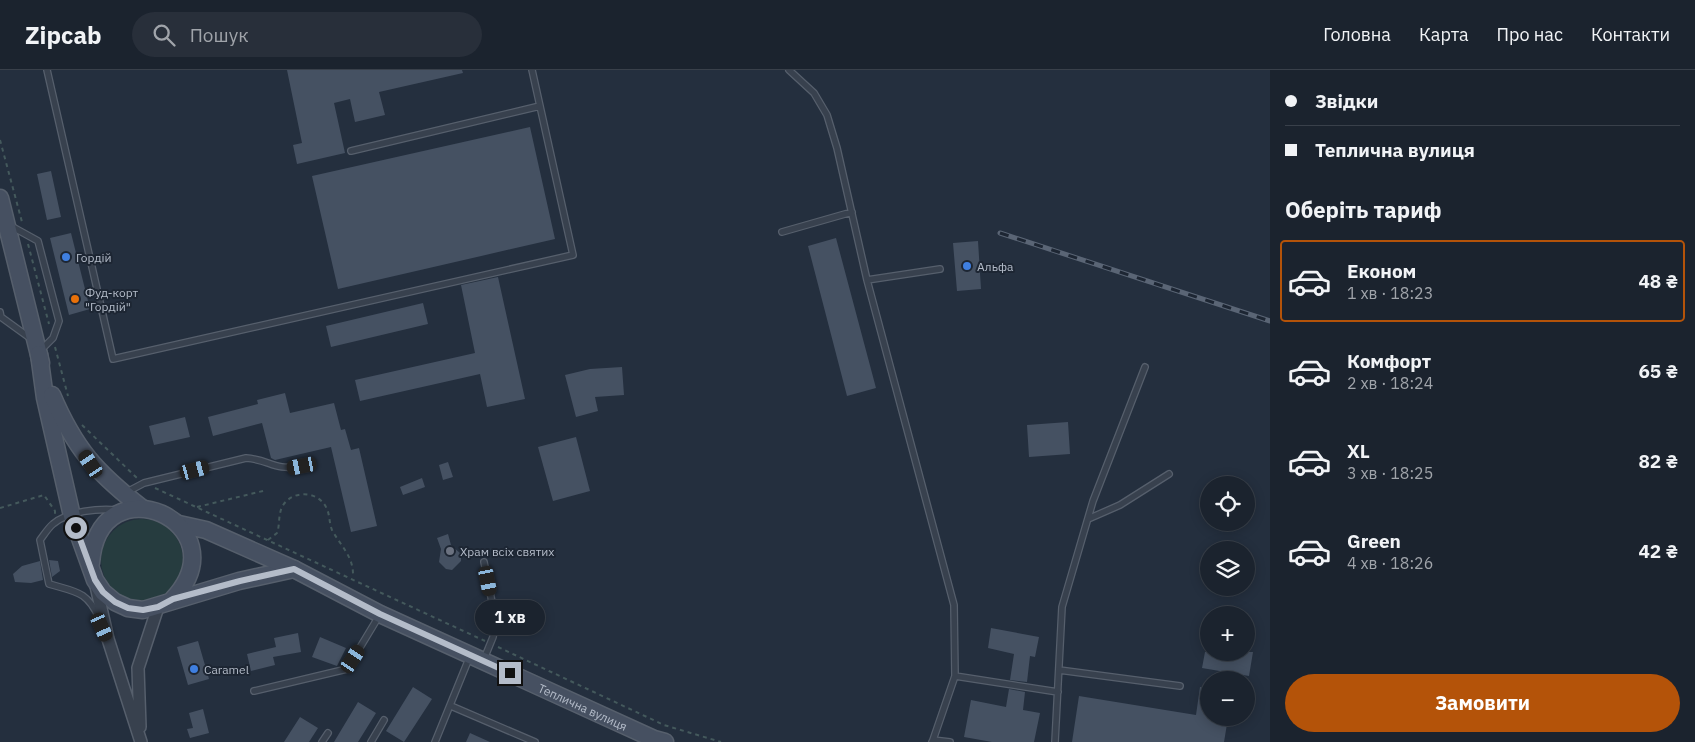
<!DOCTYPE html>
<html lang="uk">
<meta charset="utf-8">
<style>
:root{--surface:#1b232e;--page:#282f3a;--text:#f1f3f6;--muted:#a0a4aa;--line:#39404a;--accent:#b45309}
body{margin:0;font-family:"IBM Plex Sans",sans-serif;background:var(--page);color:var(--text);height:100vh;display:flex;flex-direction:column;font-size:19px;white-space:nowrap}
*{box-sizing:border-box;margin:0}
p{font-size:16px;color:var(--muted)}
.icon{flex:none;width:28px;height:28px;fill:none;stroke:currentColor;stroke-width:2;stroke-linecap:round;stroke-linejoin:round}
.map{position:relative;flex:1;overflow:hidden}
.details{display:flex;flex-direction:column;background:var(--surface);width:425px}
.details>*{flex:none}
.top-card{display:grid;align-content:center;height:110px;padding:0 15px;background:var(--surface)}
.fabs{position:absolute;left:1200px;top:406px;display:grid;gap:10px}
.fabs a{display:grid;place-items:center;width:55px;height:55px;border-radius:50%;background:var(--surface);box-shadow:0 2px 12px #0003,0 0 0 1px var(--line);font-size:25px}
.end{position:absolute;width:22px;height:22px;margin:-11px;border:6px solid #b4bcc9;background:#111;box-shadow:0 0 0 2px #111}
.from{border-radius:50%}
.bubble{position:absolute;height:35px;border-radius:18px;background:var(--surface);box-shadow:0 2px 12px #0003,0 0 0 1px var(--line);font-size:16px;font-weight:800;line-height:35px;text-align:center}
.car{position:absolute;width:15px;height:30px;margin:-15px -8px;border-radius:6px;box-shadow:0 0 4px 1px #0007;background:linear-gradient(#222 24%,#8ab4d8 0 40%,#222 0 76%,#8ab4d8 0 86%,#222 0)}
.top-card b{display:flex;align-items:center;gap:18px;height:48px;font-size:19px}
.top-card b+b{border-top:1px solid var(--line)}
.top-card i{width:12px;height:12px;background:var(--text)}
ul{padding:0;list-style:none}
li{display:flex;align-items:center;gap:15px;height:82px;margin:0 10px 8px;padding:0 5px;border:2px solid transparent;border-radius:5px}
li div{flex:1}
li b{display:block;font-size:19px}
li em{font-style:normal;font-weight:800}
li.selected{border-color:var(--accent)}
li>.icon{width:45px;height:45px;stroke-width:1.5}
h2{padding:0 15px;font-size:22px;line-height:60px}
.primary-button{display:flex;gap:10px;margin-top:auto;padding:10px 15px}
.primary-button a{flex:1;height:58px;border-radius:30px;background:var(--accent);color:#fff;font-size:20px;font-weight:800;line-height:58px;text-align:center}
header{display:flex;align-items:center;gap:30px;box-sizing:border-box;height:70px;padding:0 25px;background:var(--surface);border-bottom:1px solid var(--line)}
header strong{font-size:24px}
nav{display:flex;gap:28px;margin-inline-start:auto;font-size:18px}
.search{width:350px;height:45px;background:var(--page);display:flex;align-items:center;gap:12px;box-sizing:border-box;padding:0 18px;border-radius:28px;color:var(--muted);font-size:19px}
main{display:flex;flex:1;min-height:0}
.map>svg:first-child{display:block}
.green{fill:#263c3f}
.building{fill:#455162}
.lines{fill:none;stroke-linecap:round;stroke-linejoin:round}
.lane-casing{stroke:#565f6c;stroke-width:8}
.street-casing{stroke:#565f6c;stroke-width:14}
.secondary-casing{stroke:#565f6c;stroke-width:19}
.path{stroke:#44595c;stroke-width:2;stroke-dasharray:4 4;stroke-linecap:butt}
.lane{stroke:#38414e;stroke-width:5.5}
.street{stroke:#38414e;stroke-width:11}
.secondary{stroke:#465061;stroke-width:16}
.rail-casing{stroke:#5a6575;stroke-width:5}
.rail{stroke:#1d2633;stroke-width:3;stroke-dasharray:9;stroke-linecap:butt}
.route{stroke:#b4bcc9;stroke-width:6}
.shop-dot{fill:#3f7fe0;stroke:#1d2633;stroke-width:2}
.food-dot{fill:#e8710a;stroke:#1d2633;stroke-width:2}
.worship-dot{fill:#6b7280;stroke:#1d2633;stroke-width:2}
.labels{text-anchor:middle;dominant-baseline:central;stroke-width:4;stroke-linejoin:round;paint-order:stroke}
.poi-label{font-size:12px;fill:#b4bcc9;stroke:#1d2633;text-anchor:start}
.street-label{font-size:12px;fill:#b4bcc9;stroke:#1d2633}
</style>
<header>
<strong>Zipcab</strong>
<div class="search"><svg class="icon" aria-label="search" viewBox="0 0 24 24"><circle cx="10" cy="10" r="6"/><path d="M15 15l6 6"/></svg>Пошук</div>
<nav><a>Головна</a><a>Карта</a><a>Про нас</a><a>Контакти</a></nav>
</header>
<main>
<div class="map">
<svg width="1270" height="672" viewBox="0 0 1270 672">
<rect width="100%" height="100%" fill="#242f3e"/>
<path class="green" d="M101 490a41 41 0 1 1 82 0a41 41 0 1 1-82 0Z"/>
<path class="building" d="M287,0H462L463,3L379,22L385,45L355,52L350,29L334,33L345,83L297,94L293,75L302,73Z
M530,57L555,169L338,219L312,106Z
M51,101L61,147L47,150L37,104Z
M71,163L90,239L69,245L50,168Z
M836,168L876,318L847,326L808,176Z
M978,171L981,219L957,221L953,173Z
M498,207L525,329L487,337L480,304L360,331L355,310L475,283L461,215Z
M423,233L428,254L331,277L326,256Z
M622,297L624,325L595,327L598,341L576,347L565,305L590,299Z
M285,323L290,343L334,333L341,360L345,359L351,380L359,378L377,456L351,462L331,377L275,390L271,388L262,353L213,366L208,347L258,334L257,330Z
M185,347L190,367L154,375L149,356Z
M1068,352L1070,384L1029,387L1027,355Z
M576,367L590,421L553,431L538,377Z
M448,392L453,407L443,410L439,395Z
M422,408L425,417L403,425L400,417Z
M448,464L451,475L461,484V491L452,500L446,499L439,492L441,479L437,468Z
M49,490L58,491L60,501L52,507Z
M40,491L43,510L31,513L15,512L13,504L22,496Z
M991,558L1039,567L1035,587L1030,586L1027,612L1010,610L1014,584L988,578Z
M298,563L301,582L273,587L275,595L251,601L247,584L276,577L274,568Z
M320,567L346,578L337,596L312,587Z
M198,571L209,609L188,615L177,577Z
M1205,582H1253L1249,606L1202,598Z
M413,617L432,629L404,672L386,661Z
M1200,617L1209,618V648H1228L1224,672H1072L1079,626L1196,645Z
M1009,619L1025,622L1023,640L1040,643L1034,672H992L964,667L971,630L1006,637Z
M358,632L376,643L358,672H334Z
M203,639L209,663L190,668L187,659L193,658L189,643Z
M300,647L318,658L309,672H284Z
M470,663L490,672H466Z"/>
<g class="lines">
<defs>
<path id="lane" d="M47,0L113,289L573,185L532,0
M789,0L814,23L827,45L837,78L867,210L954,535L955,606L933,670
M351,81L540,36
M9,155L38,171L59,251L53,268L41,280
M782,162L852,142
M867,210L940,199
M0,242L1,247L30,268
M127,422L144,413L246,388C272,390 272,401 302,396
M1088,449L1120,435L1169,404
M99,548C87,521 76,522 49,514L40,470C44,465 48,458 53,454C68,441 99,438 118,440
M484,589L493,567L496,552L484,492
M1059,600L1180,616
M955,606L1058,622
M254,621L347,599L379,546
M451,636L535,672
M322,672L328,663
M371,672L384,650
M435,672L470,586
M932,672L933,670L950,672
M1055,672L1062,537L1093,431L1145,297"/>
<path id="street" d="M96,516L108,569L141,672
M140,657L138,598L158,537"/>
<g id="secondary">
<path d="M0,128L41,293"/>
<path d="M39,284L45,328L72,446L95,510L103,522L115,532L128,538L143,540L239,511L294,499"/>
<path d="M52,325C75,379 96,402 142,438"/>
<path id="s1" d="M179,454L206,460L294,499L380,544L654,669L665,672"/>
<path d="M91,493C99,389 243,453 173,529"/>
</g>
</defs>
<use href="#lane" class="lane-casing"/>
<use href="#street" class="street-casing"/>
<use href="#secondary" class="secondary-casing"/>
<path class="path" d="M0,70L22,152
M28,174L49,254
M55,277L68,326
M82,355L138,409
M155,418L485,571
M197,437L267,420
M0,438L44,425L55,441V444
M268,470L277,463C280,455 278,446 282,437C291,420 317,420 326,437C330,444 329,453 332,460C340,475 353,486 353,504
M498,577L664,655L721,672"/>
<use href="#lane" class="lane"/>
<use href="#street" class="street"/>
<use href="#secondary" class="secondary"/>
<defs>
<path id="rail" d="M1000,163L1270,251"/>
</defs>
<use href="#rail" class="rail-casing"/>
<use href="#rail" class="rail"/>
</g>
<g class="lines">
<path class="route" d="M76,458L95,510L103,522L115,532L128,538L143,540L158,537L173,529L240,511L294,499L380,544L510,603"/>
</g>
<g class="shop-dot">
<circle cx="66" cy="187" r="5"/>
<circle cx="967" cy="196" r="5"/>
<circle cx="194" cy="599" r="5"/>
</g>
<circle class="food-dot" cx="75" cy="229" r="5"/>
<circle class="worship-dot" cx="450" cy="481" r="5"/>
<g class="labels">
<g class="poi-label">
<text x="76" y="187">Гордій</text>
<text x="977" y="196">Альфа</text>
<text x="85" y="222">Фуд-корт<tspan x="85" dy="14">"Гордій"</tspan></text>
<text x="460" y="481">Храм всіх святих</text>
<text x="204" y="599">Caramel</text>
</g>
<g class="street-label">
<text stroke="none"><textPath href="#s1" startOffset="444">Теплична вулиця</textPath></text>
</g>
</g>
</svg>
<div class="fabs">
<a><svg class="icon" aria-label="locate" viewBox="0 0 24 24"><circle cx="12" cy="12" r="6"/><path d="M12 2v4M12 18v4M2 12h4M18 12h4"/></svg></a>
<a><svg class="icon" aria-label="layers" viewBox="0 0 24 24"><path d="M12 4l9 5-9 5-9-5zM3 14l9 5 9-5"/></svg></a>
<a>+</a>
<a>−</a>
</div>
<i class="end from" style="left:76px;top:458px"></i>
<i class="end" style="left:510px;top:603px"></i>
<div class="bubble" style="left:475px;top:530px;width:70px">1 хв</div>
<i class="car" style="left:91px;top:394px;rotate:326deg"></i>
<i class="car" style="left:302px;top:396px;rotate:259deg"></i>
<i class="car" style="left:195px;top:400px;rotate:75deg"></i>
<i class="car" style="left:488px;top:511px;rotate:169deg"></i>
<i class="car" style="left:102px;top:557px;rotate:156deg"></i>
<i class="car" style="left:353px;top:589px;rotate:33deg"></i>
</div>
<section class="details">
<div class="top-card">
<b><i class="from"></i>Звідки</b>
<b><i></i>Теплична вулиця</b>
</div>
<h2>Оберіть тариф</h2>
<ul>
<li class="selected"><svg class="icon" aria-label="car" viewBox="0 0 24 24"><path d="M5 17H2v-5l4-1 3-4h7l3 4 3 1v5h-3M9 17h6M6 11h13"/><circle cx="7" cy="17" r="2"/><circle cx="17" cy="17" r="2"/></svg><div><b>Економ</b><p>1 хв · 18:23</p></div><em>48 ₴</em></li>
<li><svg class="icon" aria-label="car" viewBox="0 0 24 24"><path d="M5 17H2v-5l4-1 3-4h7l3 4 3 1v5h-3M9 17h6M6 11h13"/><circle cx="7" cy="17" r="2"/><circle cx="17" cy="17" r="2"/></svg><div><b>Комфорт</b><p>2 хв · 18:24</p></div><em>65 ₴</em></li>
<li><svg class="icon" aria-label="car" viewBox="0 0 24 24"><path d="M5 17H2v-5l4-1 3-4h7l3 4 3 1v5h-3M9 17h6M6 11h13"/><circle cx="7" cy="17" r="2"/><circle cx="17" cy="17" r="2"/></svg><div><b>XL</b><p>3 хв · 18:25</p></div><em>82 ₴</em></li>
<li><svg class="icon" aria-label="car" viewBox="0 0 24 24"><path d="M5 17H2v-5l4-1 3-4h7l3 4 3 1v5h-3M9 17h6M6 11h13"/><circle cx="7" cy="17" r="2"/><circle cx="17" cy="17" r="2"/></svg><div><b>Green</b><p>4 хв · 18:26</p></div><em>42 ₴</em></li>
</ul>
<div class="primary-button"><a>Замовити</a></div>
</section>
</main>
